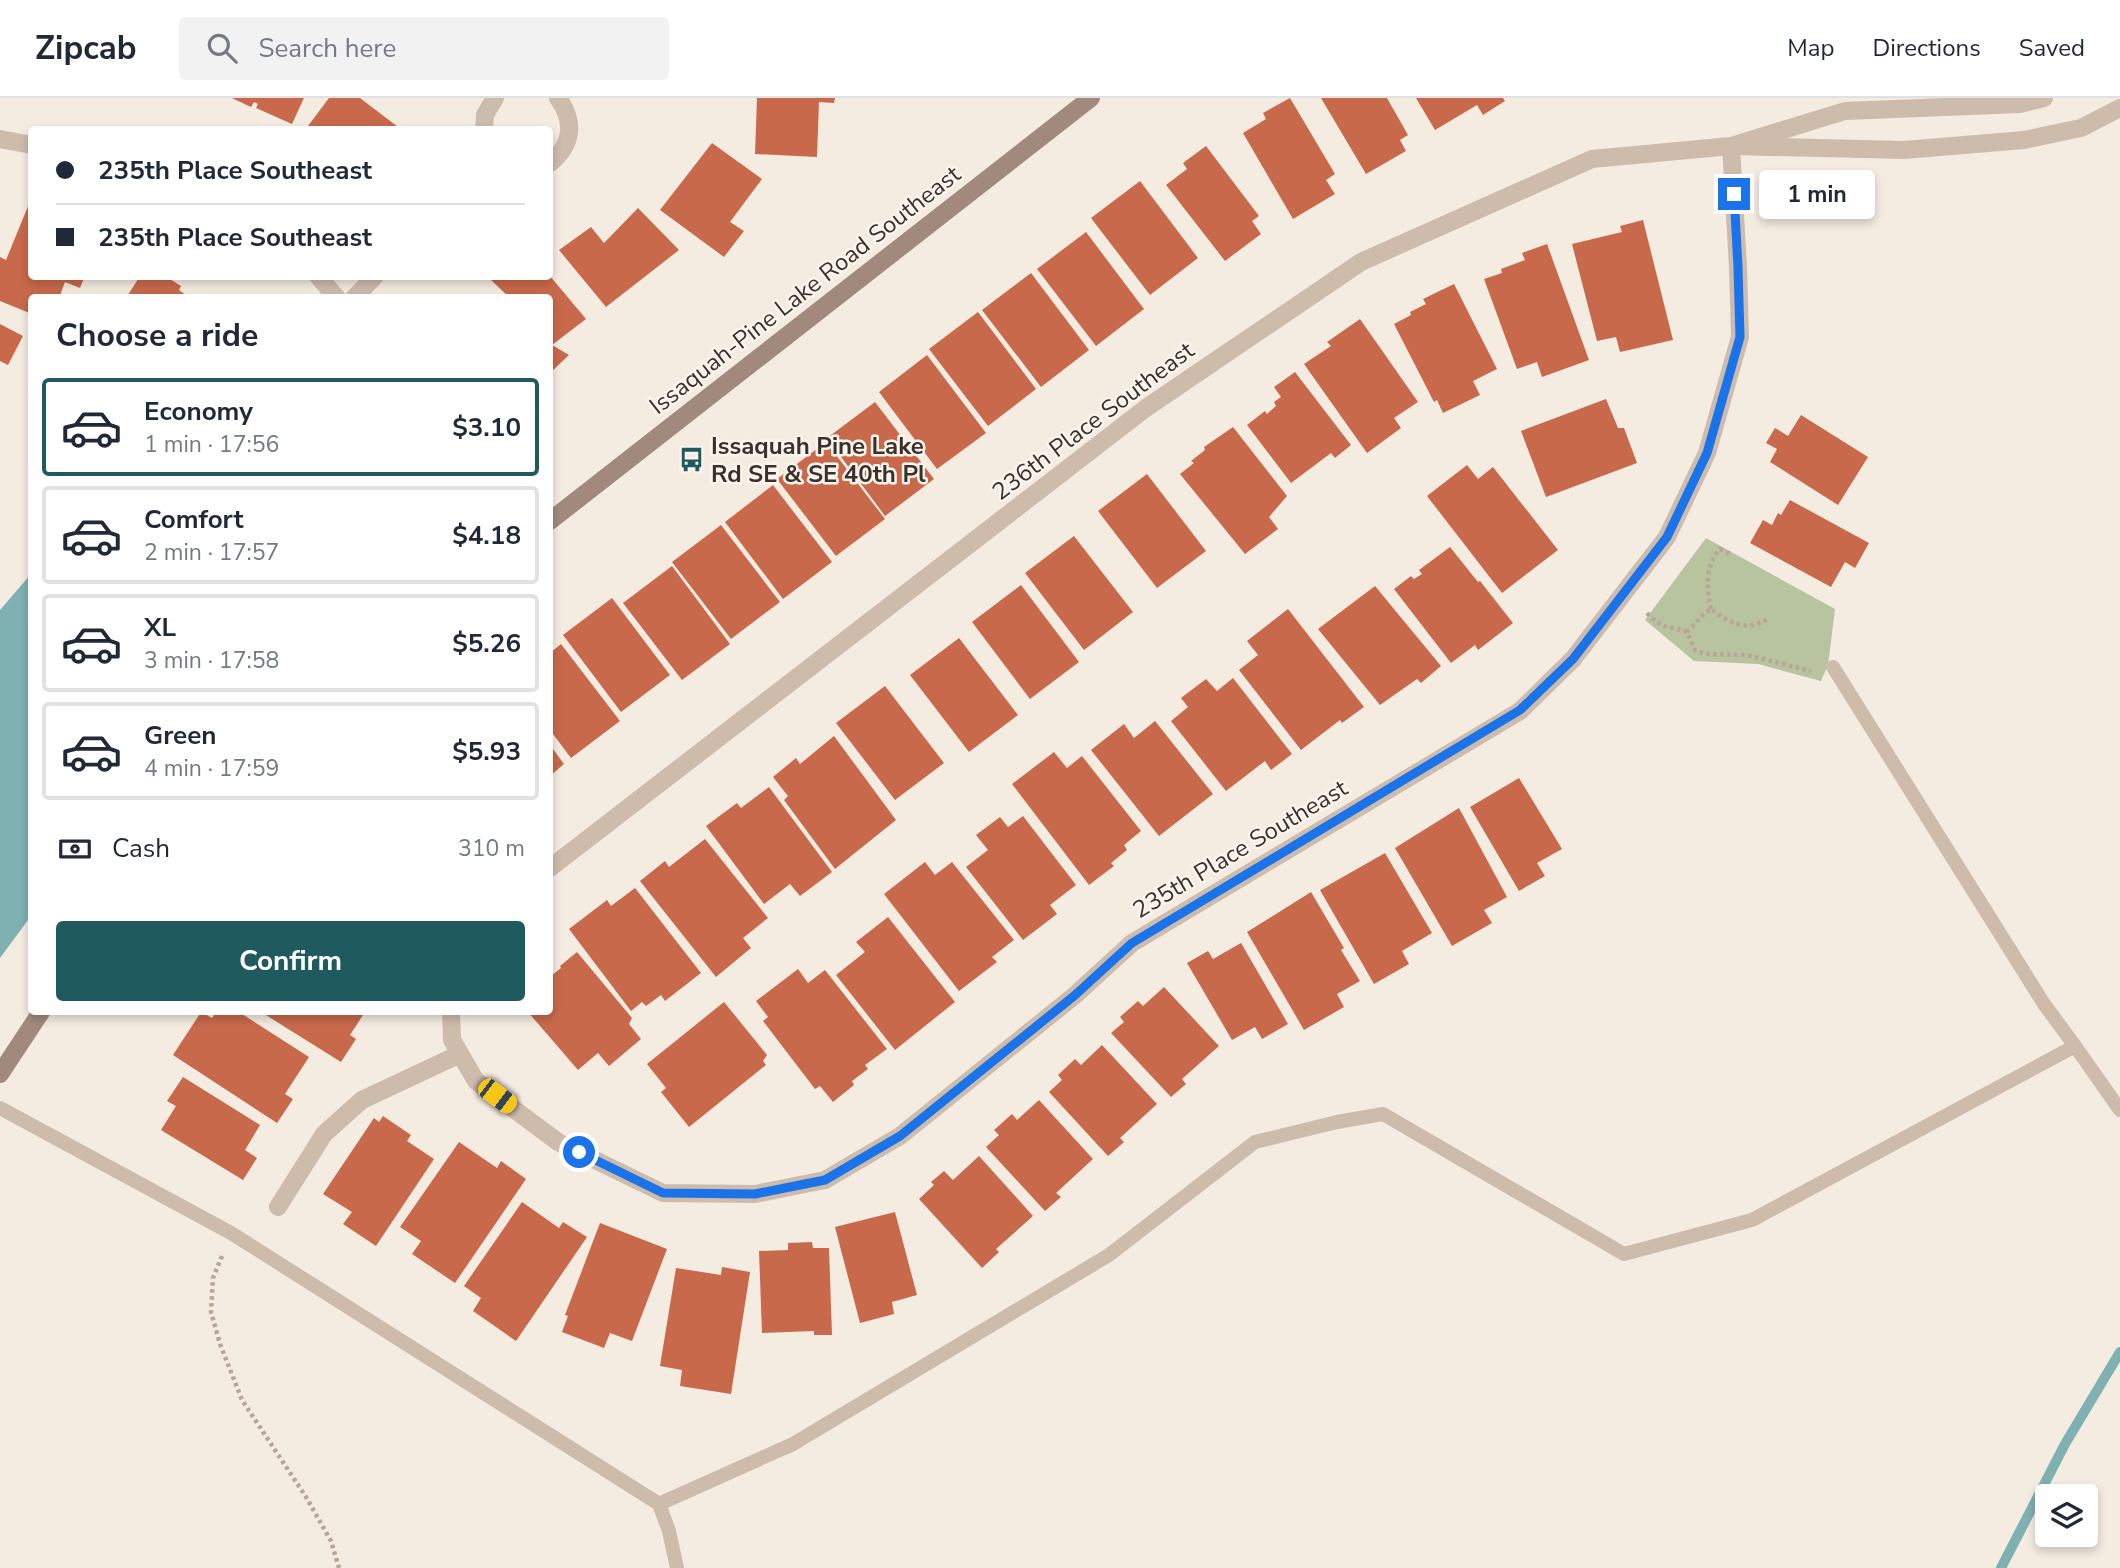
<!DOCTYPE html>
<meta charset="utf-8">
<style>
:root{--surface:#fff;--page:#f2f2f3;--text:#1f2937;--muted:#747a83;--line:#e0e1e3;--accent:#1f5a5e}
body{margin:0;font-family:"Nunito Sans",sans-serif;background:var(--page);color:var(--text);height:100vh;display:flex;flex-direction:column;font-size:26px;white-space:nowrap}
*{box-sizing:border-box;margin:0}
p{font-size:23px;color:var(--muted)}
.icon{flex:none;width:38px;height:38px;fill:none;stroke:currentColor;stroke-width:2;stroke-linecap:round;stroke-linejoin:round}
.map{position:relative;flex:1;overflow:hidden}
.sheet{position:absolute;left:28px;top:196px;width:525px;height:721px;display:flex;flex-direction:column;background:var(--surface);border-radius:7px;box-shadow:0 4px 10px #0003}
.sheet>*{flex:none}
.guide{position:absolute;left:28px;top:28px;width:525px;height:154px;border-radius:7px;box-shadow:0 4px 10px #0003;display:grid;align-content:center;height:154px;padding:0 28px;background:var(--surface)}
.fabs{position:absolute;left:2035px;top:1386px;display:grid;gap:14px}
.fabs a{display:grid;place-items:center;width:63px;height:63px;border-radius:7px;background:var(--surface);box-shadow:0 4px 10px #0003;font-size:35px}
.end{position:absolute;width:32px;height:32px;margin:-16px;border:9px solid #1a73e8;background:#fff;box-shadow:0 0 0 4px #fff}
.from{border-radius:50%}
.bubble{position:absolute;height:49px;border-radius:7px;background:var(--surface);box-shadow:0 4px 10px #0003;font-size:23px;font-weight:700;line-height:49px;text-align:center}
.car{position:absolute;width:21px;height:42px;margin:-21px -10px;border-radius:9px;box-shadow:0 0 5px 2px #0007;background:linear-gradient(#f5c518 24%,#345 0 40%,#f5c518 0 76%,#345 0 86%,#f5c518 0)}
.guide b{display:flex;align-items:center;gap:24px;height:66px;font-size:26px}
.guide b+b{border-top:2px solid var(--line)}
.guide i{width:18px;height:18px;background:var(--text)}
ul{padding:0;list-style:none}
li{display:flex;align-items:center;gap:21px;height:98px;margin:0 14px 10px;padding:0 14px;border:4px solid var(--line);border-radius:7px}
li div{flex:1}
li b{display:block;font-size:26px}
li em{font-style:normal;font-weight:700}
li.on{border-color:var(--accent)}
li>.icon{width:63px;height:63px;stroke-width:1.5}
h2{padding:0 28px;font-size:32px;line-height:84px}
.pay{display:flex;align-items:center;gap:18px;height:77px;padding:0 28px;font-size:26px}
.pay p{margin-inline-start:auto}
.button{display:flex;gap:14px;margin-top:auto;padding:14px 28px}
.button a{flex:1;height:80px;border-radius:7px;background:var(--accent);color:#fff;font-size:28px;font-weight:700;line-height:80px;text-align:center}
header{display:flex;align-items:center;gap:42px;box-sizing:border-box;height:98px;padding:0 35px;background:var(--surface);border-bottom:2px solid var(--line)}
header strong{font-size:33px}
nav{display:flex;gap:38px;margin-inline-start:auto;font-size:24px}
.search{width:490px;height:63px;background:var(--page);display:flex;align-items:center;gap:18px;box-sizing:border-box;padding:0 24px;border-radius:7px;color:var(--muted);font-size:26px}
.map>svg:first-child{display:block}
.green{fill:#b8c4a0}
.water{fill:#7fb0b2}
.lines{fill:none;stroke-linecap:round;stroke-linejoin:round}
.stream{stroke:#7fb0b2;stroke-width:10}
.building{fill:#c8694b}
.path{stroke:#b9a596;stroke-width:4.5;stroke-dasharray:3.5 3.5;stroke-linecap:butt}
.service{stroke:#cdbbac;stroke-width:14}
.minor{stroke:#cdbbac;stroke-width:18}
.secondary{stroke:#a18a7d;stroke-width:18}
.route{stroke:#1a73e8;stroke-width:9}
.labels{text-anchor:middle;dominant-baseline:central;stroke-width:5;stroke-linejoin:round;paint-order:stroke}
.street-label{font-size:24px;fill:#3b302b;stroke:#fbf5ee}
.poi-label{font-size:24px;font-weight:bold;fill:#3b302b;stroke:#fbf5ee;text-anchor:start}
</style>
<header>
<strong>Zipcab</strong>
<div class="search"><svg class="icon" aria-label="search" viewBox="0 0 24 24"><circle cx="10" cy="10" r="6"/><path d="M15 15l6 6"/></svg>Search here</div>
<nav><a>Map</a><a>Directions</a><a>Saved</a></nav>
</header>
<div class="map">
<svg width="2120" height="1470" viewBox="0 0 2120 1470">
<rect width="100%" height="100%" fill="#f4ebe1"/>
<path class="green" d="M1706,440L1835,511L1828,567L1821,583L1758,566L1694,563L1645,522Z"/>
<path class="water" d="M31,476V818L0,860V512Z"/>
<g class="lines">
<path class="stream" d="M2001,1470L2065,1346L2120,1254"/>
</g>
<path class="building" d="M232,0H304L292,26L256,10L258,6L254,4L251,9Z
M329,0H360L402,32H305Z
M757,0H835L834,5L819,4L817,59L755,56Z
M1290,0L1335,76L1326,82L1335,96L1293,121L1243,35L1266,21L1263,15Z
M1321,0H1387L1408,37L1400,42L1406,53L1366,76Z
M1416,0H1503L1505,3L1483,17L1477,7L1435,32Z
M712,45L762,81L730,124L744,133L724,159L660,112Z
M1206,48L1259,118L1252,123L1261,136L1225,163L1166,87L1187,71L1183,65Z
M1140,83L1198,160L1150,197L1091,120Z
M31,101L32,178H85L80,190L65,184L59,200H32V216L0,203V159L6,162Z
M638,110L679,152L606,209L559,152L591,129L604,145Z
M1643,122L1673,242L1620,254L1616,239L1597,243L1572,146L1622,134L1620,128Z
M1086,134L1144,211L1096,248L1037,171Z
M1547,146L1589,262L1542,279L1537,264L1517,271L1484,181L1502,175L1501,171L1525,162L1522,155Z
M1031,175L1089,252L1041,289L982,212Z
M140,178H165L181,188L179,192L190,200H126Z
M496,178H550L586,221L552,247L569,257L550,275V200H510L491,182Z
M1454,186L1497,271L1473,283L1480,297L1443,315L1437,302L1434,304L1394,226L1411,217L1410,214L1426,206L1423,201Z
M978,214L1036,291L988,328L929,251Z
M1360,221L1418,304L1394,320L1401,330L1367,355L1304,266L1331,248L1327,244Z
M0,226L23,238L8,267L0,263Z
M927,257L986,335L937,371L879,294Z
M1295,274L1351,347L1335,360L1331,355L1291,385L1247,327L1265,313L1267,316L1276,308L1274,304L1281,299L1274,289Z
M1606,301L1618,330H1624L1637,365L1546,399L1521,333Z
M875,304L934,381L885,418L827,340Z
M1801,317L1868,359L1838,407L1770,364L1777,351L1766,345L1775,330L1788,338Z
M1233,329L1287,398L1269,419L1278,431L1245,456L1180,376L1194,365L1191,363L1205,352L1204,349Z
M826,344L885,421L836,458L777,381Z
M1467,367L1478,381L1493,369L1558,452L1502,495L1427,398Z
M1147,376L1206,453L1157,490L1098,413Z
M773,387L832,464L783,501L725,424Z
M1790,402L1869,445L1855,470L1845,464L1831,489L1750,445L1763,422L1772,427L1778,415L1781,417Z
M721,427L780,504L731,541L672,464Z
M1074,438L1133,514L1084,552L1025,475Z
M1450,449L1478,484L1480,483L1513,525L1478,552L1475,547L1451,565L1394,491L1411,478L1414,481L1422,476L1419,472Z
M672,468L730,546L682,582L623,505Z
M1021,487L1079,564L1030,601L972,524Z
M1375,488L1441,568L1421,585L1417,581L1380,607L1318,531Z
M612,500L670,577L621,614L563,537Z
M1288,511L1364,609L1342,625L1340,622L1301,652L1239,572L1258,557L1247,543Z
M959,540L1018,617L969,654L910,577Z
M561,546L620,623L571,660L550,632V555Z
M1233,580L1292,656L1271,672L1265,663L1226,693L1171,623L1188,609L1181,600L1206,581L1217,593Z
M885,588L944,665L895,702L836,625Z
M1155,623L1213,696L1159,738L1091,652L1124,626L1134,640Z
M834,638L896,722L835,771L784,702L788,698L773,679L796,660L800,666Z
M550,647L564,666L550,678Z
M1054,654L1067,670L1082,658L1141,733L1124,747L1127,752L1111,765L1114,768L1089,787L1012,686Z
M1519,680L1562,751L1537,765L1545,778L1519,793L1470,709Z
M769,689L832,774L800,798L790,786L764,806L706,728L737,705L741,710Z
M1459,710L1507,799L1484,812L1492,825L1452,848L1395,750Z
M1023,718L1076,787L1050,807L1057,816L1023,842L966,769L988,752L976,737L1000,719L1008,729Z
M705,741L768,820L743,840L751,850L716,879L640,783L665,763L669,769Z
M1385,755L1432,835L1402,853L1409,866L1374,886L1320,792Z
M925,764L935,777L952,764L1014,842L992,859L997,864L959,893L884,796Z
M635,790L701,875L665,903L661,897L646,908L642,904L631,913L569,831L607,802L611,808Z
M1311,794L1344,850L1341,852L1360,883L1337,896L1344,909L1304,932L1247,834Z
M888,819L955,904L895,952L836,877L865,854L856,844Z
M1241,845L1288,926L1262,941L1255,929L1232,942L1187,865L1208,853L1213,861Z
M577,854L632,920L629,926L641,941L609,968L598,955L578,972L528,914H550V876L551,878L561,870L560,868Z
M798,871L808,885L825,872L887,951L865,967L868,971L852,983L854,987L833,1004L820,988L815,991L763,923L768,919L756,903Z
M1164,889L1219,948L1182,981L1186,986L1171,999L1111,935L1124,924L1120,919L1138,903L1143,908Z
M724,904L767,957L763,963L766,967L689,1029L661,994L666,990L647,966Z
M201,914L212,920L216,914H239L309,959L285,996L293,1001L277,1025L173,957Z
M261,914H365L350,937L356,941L341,964Z
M1102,947L1157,1006L1120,1040L1124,1044L1108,1058L1049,994L1062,982L1058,977L1075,961L1081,967Z
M183,979L260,1027L245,1052L257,1060L243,1082L161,1032L176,1008L167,1003Z
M1039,1002L1093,1061L1056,1095L1061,1099L1045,1113L986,1049L999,1037L994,1032L1012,1016L1017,1022Z
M383,1018L411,1037L407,1043L434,1061L376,1148L343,1126L352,1114L323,1096L374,1020L379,1024Z
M459,1044L497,1070L501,1063L526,1081L455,1185L412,1156L421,1143L400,1129Z
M979,1058L1033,1118L996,1151L999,1154L982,1170L919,1101L934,1087L931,1084L944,1073L953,1082Z
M522,1104L559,1130L563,1124L587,1139L516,1243L473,1213L481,1200L464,1188Z
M895,1114L917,1197L892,1204L894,1216L860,1225L835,1129Z
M600,1125L667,1151L632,1243L610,1235L604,1250L562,1234L568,1218L565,1217Z
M812,1144L813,1150H829L832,1237H814V1233L762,1235L759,1153L788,1152V1145Z
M722,1169L750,1174L731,1296L680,1288L682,1272L660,1268L676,1170L721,1177Z"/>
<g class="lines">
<path class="path" d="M1711,511C1706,489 1705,469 1720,451L1732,457
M1647,515C1665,534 1667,526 1687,534L1695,552L1705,556L1747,557L1811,573
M1687,534L1703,517L1711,511C1733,527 1746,534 1770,520
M222,1158L213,1180L211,1214L220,1246L242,1302L306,1399L331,1443L339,1470"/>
<path class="service" d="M1833,569L2044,906L2075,948
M0,1010L231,1135L659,1406L793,1346L1109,1157L1255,1044L1337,1024L1383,1016L1624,1156L1752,1122L2075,948L2120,1012
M659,1406L669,1433L677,1470"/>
<path class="minor" d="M2044,0L2020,6L1845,13L1731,48L1904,52L2024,42L2081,30L2120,10
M484,32L485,17L495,0
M0,41L32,47
M550,65C573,46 575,24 558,0
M318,178L337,200
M354,200L375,178
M451,914L452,942L476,983L558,1044L663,1095L755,1096L825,1082L900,1038L1074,898L1132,845L1520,613L1573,561L1667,439L1707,355L1740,239L1738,169L1731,48L1592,61L1361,164L1146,310L550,770
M278,1109L324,1036L362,1002L460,956"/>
<path class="secondary" d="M550,423L1091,0
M0,976L41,914"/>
</g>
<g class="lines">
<path class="route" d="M579,1054L663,1095L755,1096L825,1082L900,1038L1074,898L1132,845L1520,612L1573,561L1667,439L1707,355L1740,239L1738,169L1734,96"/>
</g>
<defs>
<symbol id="bus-bare" viewBox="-9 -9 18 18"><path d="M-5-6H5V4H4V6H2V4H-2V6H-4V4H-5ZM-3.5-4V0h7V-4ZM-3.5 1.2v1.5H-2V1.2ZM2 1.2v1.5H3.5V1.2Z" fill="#1f5a5e" stroke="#fbf5ee" stroke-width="2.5" paint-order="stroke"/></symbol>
</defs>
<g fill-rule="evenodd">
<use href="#bus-bare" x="674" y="344" width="35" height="35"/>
</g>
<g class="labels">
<g class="street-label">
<text transform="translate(805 192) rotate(-38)">Issaquah-Pine Lake Road Southeast</text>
<text transform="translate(1093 323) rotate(-37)">236th Place Southeast</text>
<text transform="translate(1240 751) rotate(-31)">235th Place Southeast</text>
</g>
<g class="poi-label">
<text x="711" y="348">Issaquah Pine Lake<tspan x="711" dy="28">Rd SE &amp; SE 40th Pl</tspan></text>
</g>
</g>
</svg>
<div class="fabs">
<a><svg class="icon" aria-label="layers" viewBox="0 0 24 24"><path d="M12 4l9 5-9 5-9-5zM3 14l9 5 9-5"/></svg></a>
</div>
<i class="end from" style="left:579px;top:1054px"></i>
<i class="end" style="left:1734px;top:96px"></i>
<div class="bubble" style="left:1759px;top:72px;width:116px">1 min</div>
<i class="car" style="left:497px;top:998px;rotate:127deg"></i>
<div class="guide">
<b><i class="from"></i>235th Place Southeast</b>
<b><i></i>235th Place Southeast</b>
</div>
<section class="sheet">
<h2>Choose a ride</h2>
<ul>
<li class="on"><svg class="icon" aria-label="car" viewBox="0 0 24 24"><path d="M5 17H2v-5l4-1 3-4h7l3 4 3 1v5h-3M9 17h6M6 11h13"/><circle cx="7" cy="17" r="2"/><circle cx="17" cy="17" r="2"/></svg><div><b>Economy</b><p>1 min · 17:56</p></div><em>$3.10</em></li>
<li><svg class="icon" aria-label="car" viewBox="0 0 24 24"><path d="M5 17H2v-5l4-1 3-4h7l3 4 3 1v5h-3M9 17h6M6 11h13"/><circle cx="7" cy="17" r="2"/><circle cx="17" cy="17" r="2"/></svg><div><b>Comfort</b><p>2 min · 17:57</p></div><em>$4.18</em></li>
<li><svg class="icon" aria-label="car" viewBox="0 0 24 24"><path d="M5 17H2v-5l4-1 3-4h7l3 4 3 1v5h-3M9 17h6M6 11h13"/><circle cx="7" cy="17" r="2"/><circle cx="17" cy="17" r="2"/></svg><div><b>XL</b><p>3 min · 17:58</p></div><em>$5.26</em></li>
<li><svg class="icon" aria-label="car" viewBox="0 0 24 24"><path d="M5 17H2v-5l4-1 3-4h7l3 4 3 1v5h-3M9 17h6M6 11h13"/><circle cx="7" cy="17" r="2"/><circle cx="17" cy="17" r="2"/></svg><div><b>Green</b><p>4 min · 17:59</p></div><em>$5.93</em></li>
</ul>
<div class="pay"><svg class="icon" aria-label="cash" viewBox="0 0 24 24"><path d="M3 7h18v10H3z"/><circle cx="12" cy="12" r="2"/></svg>Cash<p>310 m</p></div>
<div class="button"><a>Confirm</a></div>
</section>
</div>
